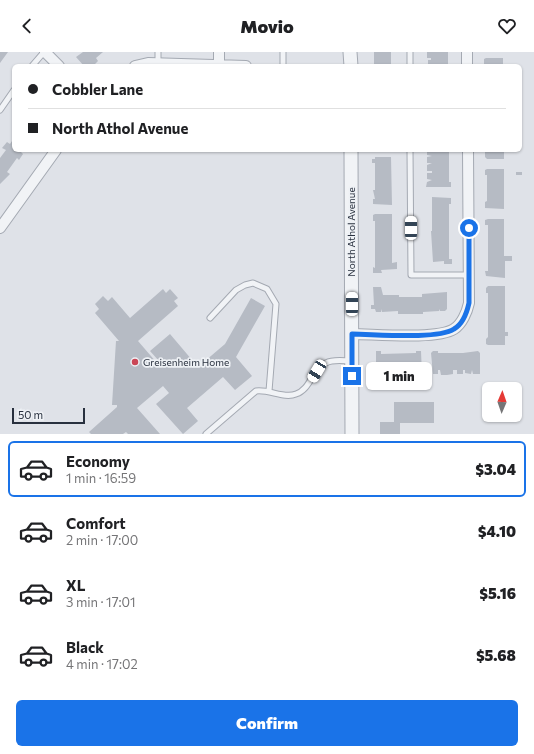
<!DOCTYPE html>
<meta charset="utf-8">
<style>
:root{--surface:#fff;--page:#f6f6f6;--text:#202124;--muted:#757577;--line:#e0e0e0;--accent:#1a73e8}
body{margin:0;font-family:Commissioner,sans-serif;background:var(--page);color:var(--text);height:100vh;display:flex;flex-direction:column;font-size:15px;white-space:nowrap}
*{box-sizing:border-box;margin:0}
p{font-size:13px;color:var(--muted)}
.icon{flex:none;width:22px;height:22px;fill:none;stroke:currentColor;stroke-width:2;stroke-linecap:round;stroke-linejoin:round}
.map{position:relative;height:382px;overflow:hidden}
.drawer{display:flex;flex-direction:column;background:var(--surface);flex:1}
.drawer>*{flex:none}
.guide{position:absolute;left:12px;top:12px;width:510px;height:88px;border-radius:6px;box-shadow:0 1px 3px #0004;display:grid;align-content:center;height:88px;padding:0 16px;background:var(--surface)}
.needle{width:26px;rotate:2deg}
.fabs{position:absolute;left:482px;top:330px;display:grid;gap:8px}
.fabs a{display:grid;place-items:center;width:40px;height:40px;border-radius:6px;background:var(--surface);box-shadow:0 1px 3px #0004;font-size:20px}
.scale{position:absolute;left:12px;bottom:10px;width:73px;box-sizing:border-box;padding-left:4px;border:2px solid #28303e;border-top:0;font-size:11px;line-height:14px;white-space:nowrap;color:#28303e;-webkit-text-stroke:3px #eef1f5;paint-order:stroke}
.end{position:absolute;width:18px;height:18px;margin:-9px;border:5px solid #1a73e8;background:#fff;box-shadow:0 0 0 2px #fff}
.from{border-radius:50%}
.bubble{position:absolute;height:28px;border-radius:6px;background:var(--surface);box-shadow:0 1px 3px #0004;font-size:13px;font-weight:800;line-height:28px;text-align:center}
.car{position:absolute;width:12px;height:24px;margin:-12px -6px;border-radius:5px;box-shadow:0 0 3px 1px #0007;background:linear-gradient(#fff 24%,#345 0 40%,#fff 0 76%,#345 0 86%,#fff 0)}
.guide b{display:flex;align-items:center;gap:14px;height:38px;font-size:15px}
.guide b+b{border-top:1px solid var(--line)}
.guide i{width:10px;height:10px;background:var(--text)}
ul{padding:7px 0 0;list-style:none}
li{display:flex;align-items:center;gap:12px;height:56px;margin:0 8px 6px;padding:0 8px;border:2px solid transparent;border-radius:6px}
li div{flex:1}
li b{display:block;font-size:15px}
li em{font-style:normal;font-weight:800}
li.on{border-color:var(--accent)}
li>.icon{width:36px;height:36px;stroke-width:1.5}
.button{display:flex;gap:8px;margin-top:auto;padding:8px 16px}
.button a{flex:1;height:46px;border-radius:6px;background:var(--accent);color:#fff;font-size:16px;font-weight:800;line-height:46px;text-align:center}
header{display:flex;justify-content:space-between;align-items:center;height:52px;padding:0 16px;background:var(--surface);font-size:18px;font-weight:800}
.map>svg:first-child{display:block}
.building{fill:#b6bbc4}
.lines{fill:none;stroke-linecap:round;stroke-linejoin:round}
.service-casing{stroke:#a4a9b2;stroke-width:7}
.minor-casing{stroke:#a4a9b2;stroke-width:12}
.tertiary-casing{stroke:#a4a9b2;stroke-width:15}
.service{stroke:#f1f3f6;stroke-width:5}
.minor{stroke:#f1f3f6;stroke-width:10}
.tertiary{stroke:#f1f3f6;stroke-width:13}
.route{stroke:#1a73e8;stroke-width:5}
.poi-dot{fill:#ca4656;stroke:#eef1f5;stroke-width:1.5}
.labels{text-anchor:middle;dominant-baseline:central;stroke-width:3.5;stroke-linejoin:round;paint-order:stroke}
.street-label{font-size:10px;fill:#28303e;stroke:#eef1f5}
.poi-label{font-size:10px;fill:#28303e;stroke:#eef1f5;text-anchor:start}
</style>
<header><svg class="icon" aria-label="back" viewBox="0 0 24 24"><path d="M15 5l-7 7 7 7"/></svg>Movio<svg class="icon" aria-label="heart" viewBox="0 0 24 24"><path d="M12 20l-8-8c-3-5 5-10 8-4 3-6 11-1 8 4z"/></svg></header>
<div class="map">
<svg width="534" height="382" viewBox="0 0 534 382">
<rect width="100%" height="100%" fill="#dfe2e8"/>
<path class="building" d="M0,0H8L0,11Z
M83,0H103L96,6L98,9L93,14H84L76,5Z
M374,0H391V14H374Z
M427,0H448V14H428V8H431V6H427Z
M486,6H503V14H487L484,13V7Z
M14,86V98H22L21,100L23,102L19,108L17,106L7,120L10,122L0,132V106L6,98L2,96L7,90L10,92Z
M427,98H449V130H451V135H426L427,130L432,128L427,127V121H432V119H427V113L432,111H427V105L432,104L427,103Z
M487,98H504V107H487L485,105V100H487Z
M375,105H391L392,153L373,152V147H375L373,138H375V111H372V107H375Z
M487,117H504V157L485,156V150L487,149V123H485V118Z
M516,120H522V123H516Z
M432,145L451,146V152H449V207H452V212H444V209L433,210L431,179H432Z
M375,162H392V211L397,210V217L381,218L382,221H373V215L375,216V169H373V163Z
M488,167H504V204H512V209H505V226L486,224L485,219H488V173H485V168Z
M488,234H505V280H508V284H505V293H488L486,292V287L488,285V241H486V236Z
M373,235H381L383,243H399V245H422V242L447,240V257L445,259H440L439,257V259L423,260V262H398V259L382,260V257L381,260H376L375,257H371V253H374Z
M163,237L166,241L170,237L178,246L174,249L178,254L138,289L157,311L159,309L150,299L170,282L198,315L225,292L251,246L265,254L236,305L252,324L235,338L223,325L187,356L198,369L183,382L156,352L169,341L163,334L137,356L160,382H128L126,380L123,382H91L89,380L117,355V353H112L116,289H119L95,261L99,257L95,252L103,244L108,249L112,245L130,266Z
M376,299H381V302L416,301V299H421L422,323H416V318H412V321H407L406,318V322H400V318H397L398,322H392V318H389V322H384V318H381V322H376Z
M433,299H438V301H463L478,299L480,301V322H473L472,318L471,322L465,321V318H463V322H457V318H453V322L447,323H441L440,318H438V322H433L431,301Z
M394,350H434V371H400V382H380V370H394Z"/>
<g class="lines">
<defs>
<path id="service" d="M158,0V11
M283,0V14
M410,0V14
M32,14L44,0
M0,58L14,38
M410,98L411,223H469
M210,266L236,238L245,233L253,231L267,237L276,252L269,339
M206,382L256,339C269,337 284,347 296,342C311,337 312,317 326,311C333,307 343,309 351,309"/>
<path id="minor" d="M45,0L59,14
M219,0V13
M467,0V14
M135,14L148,11L246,14
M0,176L56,98
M352,282C374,282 437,288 454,277C462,272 467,260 469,251L468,98"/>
<path id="tertiary" d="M350,0L351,14
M351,98L352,382"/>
</defs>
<use href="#service" class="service-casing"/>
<use href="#minor" class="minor-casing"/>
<use href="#tertiary" class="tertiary-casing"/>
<use href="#service" class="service"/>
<use href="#minor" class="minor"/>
<use href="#tertiary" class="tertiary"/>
</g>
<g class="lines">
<path class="route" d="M352,324V282C374,282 437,288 454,277C463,272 467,260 469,251V176"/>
</g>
<circle class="poi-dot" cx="135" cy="310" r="4"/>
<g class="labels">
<g class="street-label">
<text transform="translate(351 180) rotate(-90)">North Athol Avenue</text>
</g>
<g class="poi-label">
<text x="143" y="310">Greisenheim Home</text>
</g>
</g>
</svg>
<div class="fabs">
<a><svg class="needle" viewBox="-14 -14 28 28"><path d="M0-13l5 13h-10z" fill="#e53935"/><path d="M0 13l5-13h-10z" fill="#757577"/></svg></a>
</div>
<div class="scale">50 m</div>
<i class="end from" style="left:469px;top:176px"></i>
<i class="end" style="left:352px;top:324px"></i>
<div class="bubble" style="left:366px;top:310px;width:66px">1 min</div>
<i class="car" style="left:411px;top:176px;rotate:0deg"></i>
<i class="car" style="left:352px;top:252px;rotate:0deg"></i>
<i class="car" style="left:317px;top:319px;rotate:211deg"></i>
<div class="guide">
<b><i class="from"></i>Cobbler Lane</b>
<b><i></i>North Athol Avenue</b>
</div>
</div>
<section class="drawer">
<ul>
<li class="on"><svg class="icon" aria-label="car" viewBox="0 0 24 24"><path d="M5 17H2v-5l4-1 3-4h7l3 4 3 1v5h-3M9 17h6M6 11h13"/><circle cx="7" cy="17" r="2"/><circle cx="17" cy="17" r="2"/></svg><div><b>Economy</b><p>1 min · 16:59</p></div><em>$3.04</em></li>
<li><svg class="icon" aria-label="car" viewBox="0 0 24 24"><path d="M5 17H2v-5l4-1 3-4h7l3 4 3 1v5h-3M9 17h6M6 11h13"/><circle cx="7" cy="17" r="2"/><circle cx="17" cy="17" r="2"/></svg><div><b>Comfort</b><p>2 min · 17:00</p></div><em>$4.10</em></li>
<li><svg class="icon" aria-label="car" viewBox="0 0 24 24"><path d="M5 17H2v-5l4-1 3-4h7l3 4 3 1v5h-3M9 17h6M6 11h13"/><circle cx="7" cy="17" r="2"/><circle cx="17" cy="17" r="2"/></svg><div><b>XL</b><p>3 min · 17:01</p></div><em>$5.16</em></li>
<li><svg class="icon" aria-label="car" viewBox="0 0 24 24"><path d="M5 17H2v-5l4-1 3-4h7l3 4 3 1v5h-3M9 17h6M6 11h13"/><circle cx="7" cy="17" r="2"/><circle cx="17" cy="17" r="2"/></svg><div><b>Black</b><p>4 min · 17:02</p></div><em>$5.68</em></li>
</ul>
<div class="button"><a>Confirm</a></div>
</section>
